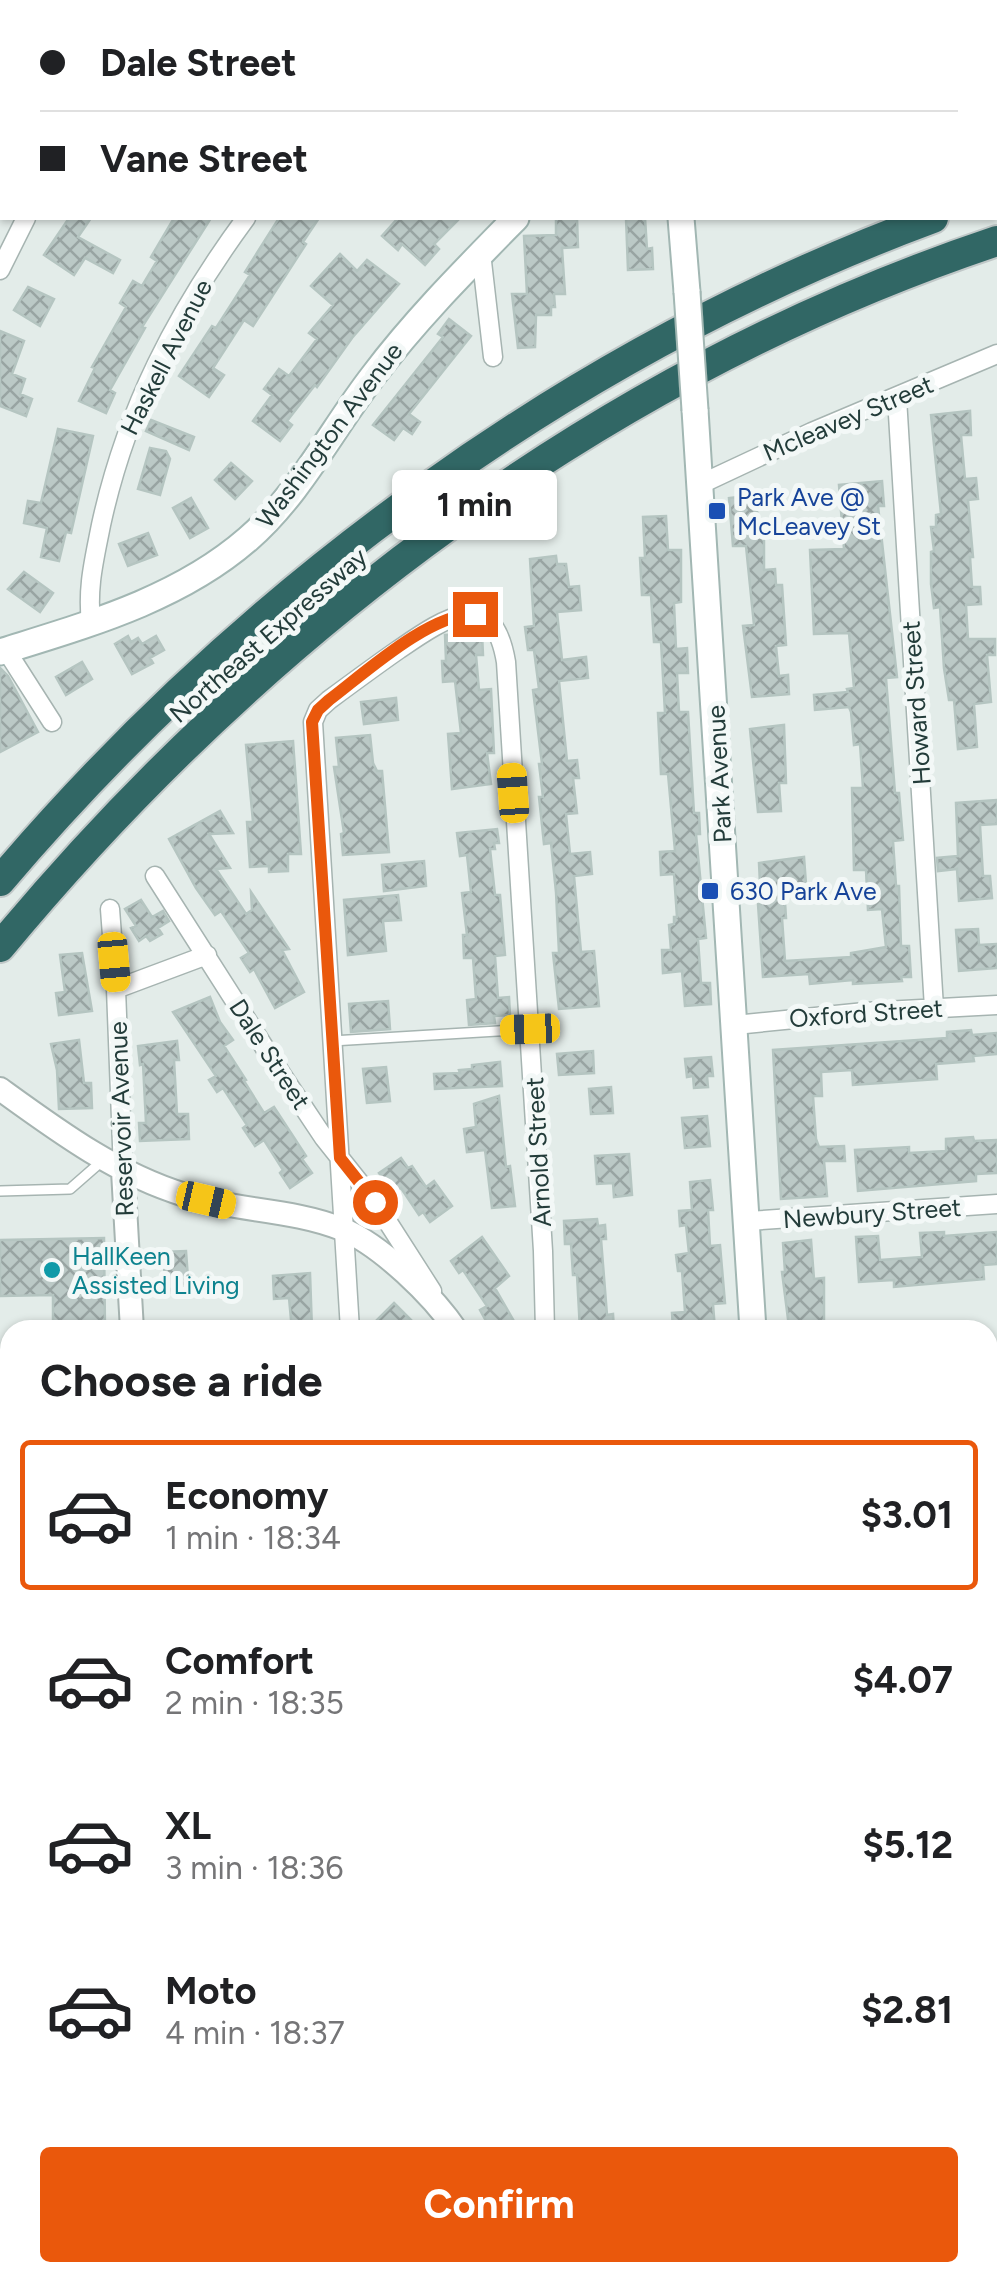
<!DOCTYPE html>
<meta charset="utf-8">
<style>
:root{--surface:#fff;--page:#f6f6f6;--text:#202124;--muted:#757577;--line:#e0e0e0;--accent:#ea580c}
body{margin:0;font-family:Figtree,sans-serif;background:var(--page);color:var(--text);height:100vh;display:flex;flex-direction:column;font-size:38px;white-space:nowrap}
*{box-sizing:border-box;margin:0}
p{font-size:32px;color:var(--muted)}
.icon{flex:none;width:55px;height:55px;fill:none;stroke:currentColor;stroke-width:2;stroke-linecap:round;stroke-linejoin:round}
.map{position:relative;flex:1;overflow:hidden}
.panel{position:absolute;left:0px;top:1320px;width:998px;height:962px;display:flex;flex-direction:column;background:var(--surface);border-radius:30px 30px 0 0;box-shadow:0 2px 8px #0004}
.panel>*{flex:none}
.top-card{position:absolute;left:0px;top:0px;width:998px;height:220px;box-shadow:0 2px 8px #0004;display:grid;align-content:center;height:220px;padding:0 40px;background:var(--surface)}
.end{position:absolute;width:45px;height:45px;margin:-22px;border:12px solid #ea580c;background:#fff;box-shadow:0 0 0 5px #fff}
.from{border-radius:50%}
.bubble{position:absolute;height:70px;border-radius:10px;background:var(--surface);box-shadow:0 2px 8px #0004;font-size:32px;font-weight:700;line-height:70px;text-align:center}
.car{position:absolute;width:30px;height:60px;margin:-30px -15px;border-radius:12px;box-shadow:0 0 8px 2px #0007;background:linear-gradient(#f5c518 24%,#345 0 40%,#f5c518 0 76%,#345 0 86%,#f5c518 0)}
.top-card b{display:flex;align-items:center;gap:35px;height:95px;font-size:38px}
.top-card b+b{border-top:2px solid var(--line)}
.top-card i{width:25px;height:25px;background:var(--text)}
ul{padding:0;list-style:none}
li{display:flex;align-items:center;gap:30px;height:150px;margin:0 20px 15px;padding:0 20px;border:5px solid transparent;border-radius:10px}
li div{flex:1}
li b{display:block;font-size:38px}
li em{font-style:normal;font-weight:700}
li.current{border-color:var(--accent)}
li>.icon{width:90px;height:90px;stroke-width:1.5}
h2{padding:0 40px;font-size:45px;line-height:120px}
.action{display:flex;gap:20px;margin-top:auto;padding:20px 40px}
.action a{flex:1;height:115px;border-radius:10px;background:var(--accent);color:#fff;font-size:40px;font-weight:700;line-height:115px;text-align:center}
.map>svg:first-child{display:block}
.building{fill:url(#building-cross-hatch);stroke:#b5c5c1;stroke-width:2.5}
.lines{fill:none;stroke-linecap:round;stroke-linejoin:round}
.service-casing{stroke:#a6b4b1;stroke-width:12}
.minor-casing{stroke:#a6b4b1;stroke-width:21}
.tertiary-casing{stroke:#a6b4b1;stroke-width:26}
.secondary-casing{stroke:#a2b7b3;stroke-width:29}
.motorway-casing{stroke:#c1c8c8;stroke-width:34}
.service{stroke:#fff;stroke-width:9}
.minor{stroke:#fff;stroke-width:18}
.tertiary{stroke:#fff;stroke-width:22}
.secondary{stroke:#fff;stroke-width:25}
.motorway{stroke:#316765;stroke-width:30}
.secondary-bridge-casing{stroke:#a2b7b3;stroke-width:29;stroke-linecap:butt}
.secondary-bridge{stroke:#fff;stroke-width:25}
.route{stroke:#ea580c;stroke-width:12}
.transit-dot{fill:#1a4fb4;stroke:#f3f8f7;stroke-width:4}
.culture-dot{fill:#0f9aa8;stroke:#f3f8f7;stroke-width:4}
.labels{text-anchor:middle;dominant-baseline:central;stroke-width:10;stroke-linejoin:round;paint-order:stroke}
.street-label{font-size:25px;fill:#233c3a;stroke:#f3f8f7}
.transit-label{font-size:25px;fill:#164399;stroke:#f3f8f7;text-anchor:start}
.culture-label{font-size:25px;fill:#0d838f;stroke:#f3f8f7;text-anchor:start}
</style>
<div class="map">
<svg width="997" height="2282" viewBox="0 0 997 2282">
<defs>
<pattern id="building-cross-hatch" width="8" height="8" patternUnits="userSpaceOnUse" patternTransform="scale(2.5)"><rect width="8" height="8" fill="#bbc9c6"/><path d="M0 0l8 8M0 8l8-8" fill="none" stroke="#98a4a2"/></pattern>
</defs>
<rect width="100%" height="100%" fill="#e3ece9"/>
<path class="building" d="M69,218H91L78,237L120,260L113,273L85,258L74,275L44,255Z
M174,218H211L142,327L145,328L110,390L115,393L106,413L79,401L95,368L92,367L126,307L120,303L133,281L142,286L157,261L151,257Z
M279,218H319L303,242L306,244L253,326L244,320L213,368L224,375L209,397L179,376L212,326L216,328L250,275L245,272Z
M398,218H460L434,244L439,249L425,265L402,244L398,250L382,236Z
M556,218H577L578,247L562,248L565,294H554L555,307H551V315H536L535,347L518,348L512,294H527L524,236L556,235Z
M626,218H645L647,249L652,248L653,269L628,270Z
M340,254L357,271L367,260L399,284L352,338L317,387L315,385L287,421L292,425L280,441L253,421L272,395L264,389L279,369L289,376L317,339L309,333L333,305L311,286Z
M28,287L54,299L40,326L14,310Z
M449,319L471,336L409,414L420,422L412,434L403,428L394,440L373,425L443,337L438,334Z
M0,331L24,341L12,374L25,379L20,394L32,399L26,416L0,406Z
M970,411L971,435H961L965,479L976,478L978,499L968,500L973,557H970L972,587H980L981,604L966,605L968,639H995V655H987L991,702L974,704L977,747L958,749L954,700H949L944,668L940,607L934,608L931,584V552L934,551L931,527H936V515L941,514L931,415Z
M151,420L194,437L189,450L146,431Z
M58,429L93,436L71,533L66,532L59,561L41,557L47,528L24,523L28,501L41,503Z
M150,448L166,451L170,459L160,495L138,489Z
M231,463L252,481L235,499L215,480Z
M882,481L884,506H878L897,677L886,678L895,793H899L903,840L893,841L896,886H899L901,946H909L911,977H901L902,981L853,984V980L810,984L809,974L763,977L758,904H761L759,863L804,857L806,884L784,886L786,918H782L785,961L851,957V953L886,947L882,909L868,910L866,870H854L852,788H863L860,744L854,745L851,712L849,707L815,710L814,695L848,692L847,689L854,688L849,633L814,634L810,550L844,549L839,485Z
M756,495L758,526H764V570L775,569L776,585H782L786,645L776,646L779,676L788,675L789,694L752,697L743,626L754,625L746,546H733L729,498Z
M191,498L208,528L190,538L173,508Z
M666,516L668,550H681V602L674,603L676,649L687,648L688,673H677L679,712H688L694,813H699L700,834H696L706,938L698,939L701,983H710L711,1004L685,1006L682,971L663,973L662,950H671L669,925L674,924V917H677L674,874L661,875L660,852L675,851L668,774H661L658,713H665L661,642H654L651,595H642L640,558H645L643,517Z
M148,533L157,555L128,566L119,544Z
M556,556L557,564H566L569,587L579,586L581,610L557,612L562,660L586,657L588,678L559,681L567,761L577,760L579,778H573L577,813L566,814L570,854L590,852L592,874L574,876L581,952L594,951L599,1006L559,1009L553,953H559L556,892L551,843L544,844L539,797H543L539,764H542L533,690L539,689L534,650H528L525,627L534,626L530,559Z
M24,572L53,593L40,612L8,589Z
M482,633L483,655H476L479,690L491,689L494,753H487L491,784L452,789L448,734L461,733L455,681L443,682L442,661H446L445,635Z
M128,636L131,642L138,638L142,644L156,636L164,650L150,658L153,663L132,674L115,644Z
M82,662L92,679L66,695L56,677Z
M0,668L8,676L38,732L0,752Z
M396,698L398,720L364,724L361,702Z
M784,725L786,783H779L781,811L758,812L750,729Z
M370,735L373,763L377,771H382L389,852L343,855L341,834L344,833L334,767H339L336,738Z
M293,741L301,854H288V871L269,872V866L250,867L247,822H253L246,745Z
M997,800V824L980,825L983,876H990L992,898L959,901L957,869L938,871L937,858L958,856L956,803Z
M220,811L233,833L209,834L230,868L216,869L246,914L252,910L251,892L289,949L282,950L304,992L275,1008L254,969L250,972L241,958L249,953L221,911L215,915L196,888L169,839Z
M497,829L499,843H494L495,849H490L495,895H500L505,955L495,956L498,998L509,997L510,1015L494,1016L495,1023L469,1025L467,1000L476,999L473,958H464L463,935H467L462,893L471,892L467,855L460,856L457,833Z
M424,861L426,886L384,891L382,865Z
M398,895L401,920L383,921L386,951L348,955L344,900Z
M141,900L152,917L163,911L169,921L158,928L162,934L150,941L146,936L139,941L131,928L136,926L125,909Z
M978,929L979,945L997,944V968L959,971L956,930Z
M82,953L92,1011L59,1015L56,993L65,992L60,955Z
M210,997L220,1022L233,1040L224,1046L246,1080L244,1081L264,1113L274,1107L306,1156L302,1159L312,1173L290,1188L280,1173L283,1170L264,1140L255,1146L243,1128L247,1125L223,1088L217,1092L209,1080L216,1076L173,1012Z
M388,1001L390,1029L351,1032L349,1004Z
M971,1030L972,1035L997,1033V1054L973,1056L974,1061L936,1064L937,1079L853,1085L852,1070L821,1072L822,1096H813L816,1139L819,1147L844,1146L845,1161H824L827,1196L781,1199L773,1050L947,1038V1032Z
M79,1040L84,1083H91L92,1108L59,1109L57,1070L51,1044Z
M177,1041L179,1060H174L177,1114H188L189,1139L140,1141L139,1123H146L143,1064L140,1065L138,1046Z
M593,1051L594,1073L559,1075L557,1054Z
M711,1057L713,1076H707L708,1087L694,1088L693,1076L687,1077L685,1059Z
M500,1062L502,1086L435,1089L434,1074L460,1073L459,1070L472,1069V1065Z
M386,1067L390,1101L367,1103L363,1069Z
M611,1087L613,1113L591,1114L589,1089Z
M499,1096L506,1167L510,1166L515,1206L492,1208L485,1150L467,1152L464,1129L476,1127L474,1104Z
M707,1116L710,1146L685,1148L682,1118Z
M973,1137L974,1141L997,1140V1173L976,1174V1181L858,1191L855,1150L909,1147V1153L946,1151V1139Z
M629,1154L632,1195L614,1197L613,1183L597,1184L595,1156Z
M401,1158L408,1168L412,1166L426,1187L434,1181L452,1206L430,1222L423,1212L419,1215L401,1188L396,1191L392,1184L389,1186L379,1173Z
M710,1180L713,1210H708L710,1246L720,1245L725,1303L713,1304L715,1330H673L672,1313L685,1312L682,1271H678L676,1255L689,1253L686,1225L680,1226L679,1211L692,1210L690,1182Z
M597,1219L598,1226L605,1225L606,1239H601L607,1315L613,1314L614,1330H580L577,1275H573L571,1244H565L564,1221Z
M944,1232V1236L997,1232V1264L983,1265L984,1279L894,1287V1280L859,1282L856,1237L878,1236L880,1260L922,1257L920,1233Z
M482,1237L509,1276L495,1288L519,1330H491L480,1310L487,1306L463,1270L459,1273L451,1261Z
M104,1238L105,1330H53V1295L0,1296V1240Z
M811,1240L814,1279L824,1278V1324L789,1327L782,1272H785L783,1243Z
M186,1251L189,1292L166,1293L163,1252Z
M310,1273L312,1330H292L289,1298L274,1299L273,1276Z
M394,1303L421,1330H382L374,1323Z"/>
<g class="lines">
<defs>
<path id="service" d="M332,1041L529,1029
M0,1191L70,1189L102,1161
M0,1470L10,1469"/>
<path id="minor" d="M191,2L193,0
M486,2L489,0
M481,253L493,357
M0,270L26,218
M897,398L934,1008
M701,484L812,432L997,354
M91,623C87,587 94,561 101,525C126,410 176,313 246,218
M6,650L52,722
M155,876L282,1075L324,1138L375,1202L432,1291
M110,909L116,989L123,1171
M116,989L207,955
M735,1025L865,1012L997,1005
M748,1221L997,1204
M350,1330L313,722L318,710L329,700C352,683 375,666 398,650C442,620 493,583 506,662L543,1251L545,1330
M988,1404H997
M988,1604L997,1603
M988,1802L997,1801
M988,1999H997
M988,2199L997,2198
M408,2272L409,2282"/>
<path id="tertiary" d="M995,21H997
M0,1089C58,1131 116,1174 185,1195C236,1211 292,1209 342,1229C381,1245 433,1296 456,1330
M123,1171L132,1330
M187,2272L188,2282"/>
<path id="secondary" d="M675,0V2
M681,218L687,292
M695,410L753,1330
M0,652C86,625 178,600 248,539C299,495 332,429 373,376C416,319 466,269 516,218
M813,2272V2282"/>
<path id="motorway" d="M995,196H997
M0,881C248,589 573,351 933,218
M0,947C262,631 605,372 997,241"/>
</defs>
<use href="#service" class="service-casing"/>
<use href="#minor" class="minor-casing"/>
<use href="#tertiary" class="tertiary-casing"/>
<use href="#secondary" class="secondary-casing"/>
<use href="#motorway" class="motorway-casing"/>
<use href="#service" class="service"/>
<use href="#minor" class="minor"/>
<use href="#tertiary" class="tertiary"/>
<use href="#secondary" class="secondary"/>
<use href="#motorway" class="motorway"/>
<defs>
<path id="secondary-bridge" d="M687,292L695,410"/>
</defs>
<use href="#secondary-bridge" class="secondary-bridge-casing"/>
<use href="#secondary-bridge" class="secondary-bridge"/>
</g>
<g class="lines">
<path class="route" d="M375,1202L340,1158L312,722L318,710L329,700C366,672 429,614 475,614"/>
</g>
<g class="transit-dot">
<rect x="707" y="501" width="20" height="20" rx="5"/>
<rect x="700" y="881" width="20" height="20" rx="5"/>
</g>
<circle class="culture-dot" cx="52" cy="1270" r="10"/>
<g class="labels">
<g class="street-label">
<text transform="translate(166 357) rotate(-63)">Haskell Avenue</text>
<text transform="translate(848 418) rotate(-23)">Mcleavey Street</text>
<text transform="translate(329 435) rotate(-53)">Washington Avenue</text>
<text transform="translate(268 635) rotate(-41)">Northeast Expressway</text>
<text transform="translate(916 703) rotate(-94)">Howard Street</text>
<text transform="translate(719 774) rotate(-93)">Park Avenue</text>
<text transform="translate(866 1013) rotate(-4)">Oxford Street</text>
<text transform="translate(270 1054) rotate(57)">Dale Street</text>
<text transform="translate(121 1119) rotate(-92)">Reservoir Avenue</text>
<text transform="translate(538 1152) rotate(-93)">Arnold Street</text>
<text transform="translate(872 1213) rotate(-4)">Newbury Street</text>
</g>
<g class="transit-label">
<text x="737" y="497">Park Ave @<tspan x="737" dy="29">McLeavey St</tspan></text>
<text x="730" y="891">630 Park Ave</text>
</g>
<g class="culture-label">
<text x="72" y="1256">HallKeen<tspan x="72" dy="29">Assisted Living</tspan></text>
</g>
</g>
</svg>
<i class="end from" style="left:375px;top:1202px"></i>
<i class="end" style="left:475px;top:614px"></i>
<div class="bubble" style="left:392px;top:470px;width:165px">1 min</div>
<i class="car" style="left:513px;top:793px;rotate:356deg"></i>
<i class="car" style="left:114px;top:962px;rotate:175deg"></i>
<i class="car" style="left:530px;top:1029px;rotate:268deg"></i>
<i class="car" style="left:206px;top:1200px;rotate:103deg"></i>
<div class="top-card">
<b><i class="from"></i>Dale Street</b>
<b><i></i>Vane Street</b>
</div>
<section class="panel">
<h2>Choose a ride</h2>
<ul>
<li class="current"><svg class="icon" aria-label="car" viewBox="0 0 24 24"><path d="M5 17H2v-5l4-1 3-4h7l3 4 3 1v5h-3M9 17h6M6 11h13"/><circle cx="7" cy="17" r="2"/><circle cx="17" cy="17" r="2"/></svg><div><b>Economy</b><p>1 min · 18:34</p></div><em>$3.01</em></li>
<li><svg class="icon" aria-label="car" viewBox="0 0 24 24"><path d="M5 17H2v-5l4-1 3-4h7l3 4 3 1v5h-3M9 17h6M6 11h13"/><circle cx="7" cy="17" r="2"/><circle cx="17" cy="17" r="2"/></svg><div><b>Comfort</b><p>2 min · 18:35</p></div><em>$4.07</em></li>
<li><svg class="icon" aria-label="car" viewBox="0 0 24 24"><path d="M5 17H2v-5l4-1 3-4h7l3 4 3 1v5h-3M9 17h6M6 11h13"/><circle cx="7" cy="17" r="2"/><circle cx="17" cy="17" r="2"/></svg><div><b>XL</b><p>3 min · 18:36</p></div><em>$5.12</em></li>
<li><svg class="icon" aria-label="car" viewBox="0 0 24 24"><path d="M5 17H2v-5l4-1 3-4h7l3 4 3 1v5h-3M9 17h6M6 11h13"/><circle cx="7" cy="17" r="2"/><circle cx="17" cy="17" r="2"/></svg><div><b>Moto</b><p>4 min · 18:37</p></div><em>$2.81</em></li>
</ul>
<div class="action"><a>Confirm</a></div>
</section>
</div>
